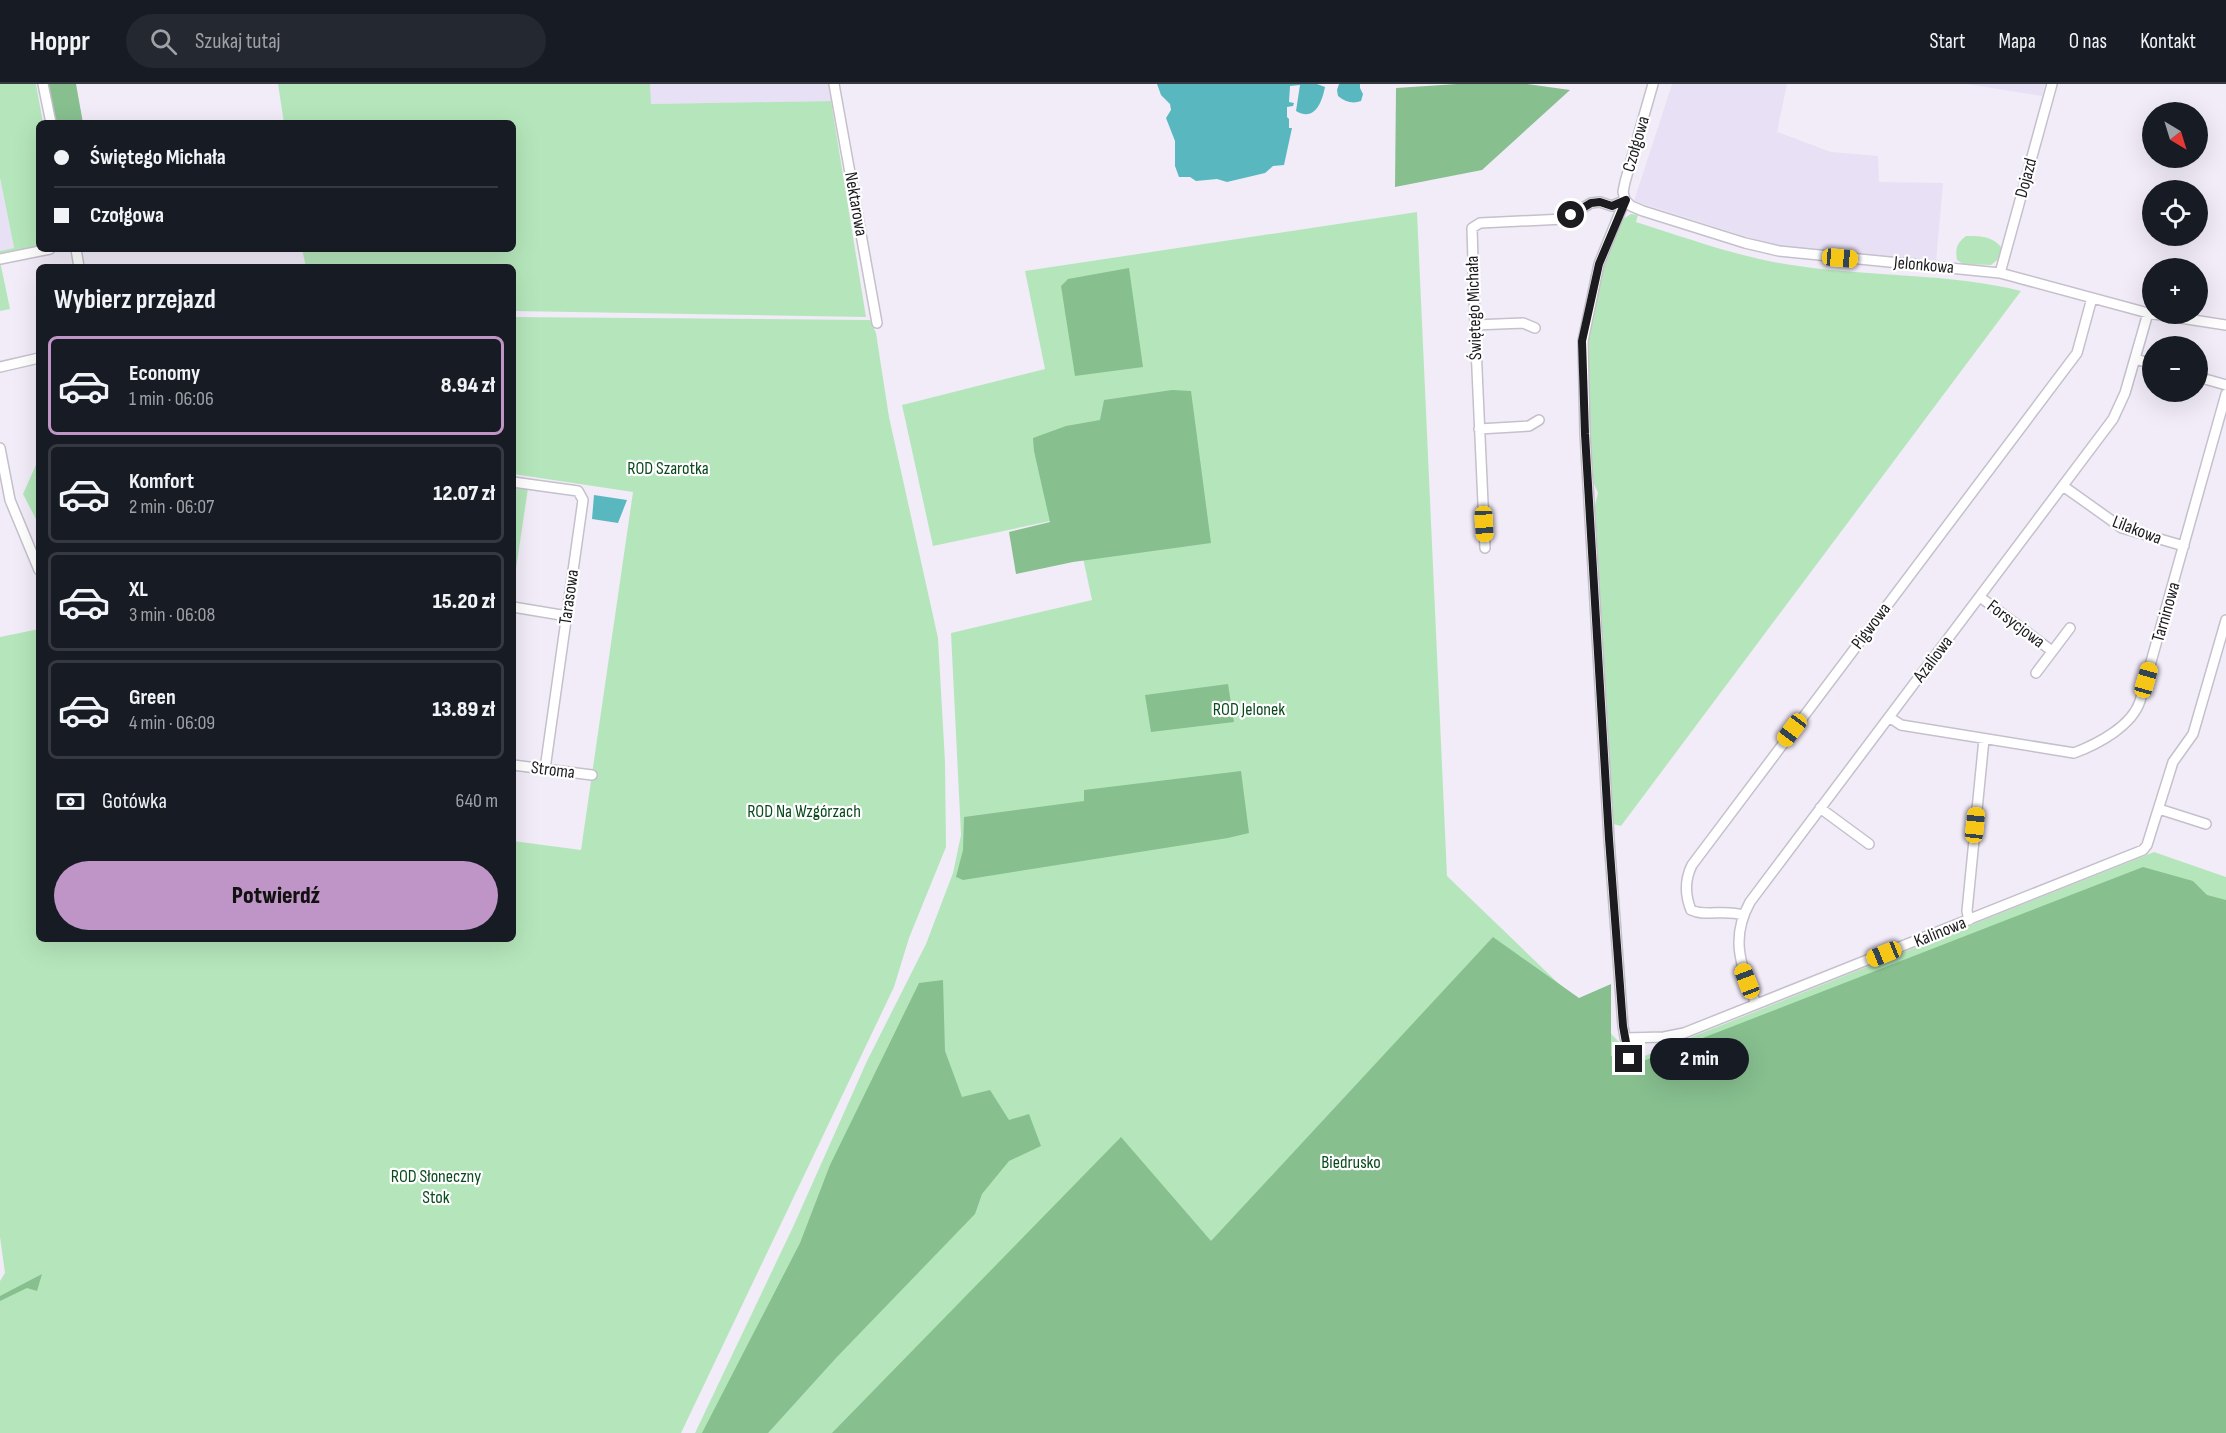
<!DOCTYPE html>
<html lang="pl">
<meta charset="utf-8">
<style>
:root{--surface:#171b24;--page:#242831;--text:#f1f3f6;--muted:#9ea1a6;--line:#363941;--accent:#bf95c7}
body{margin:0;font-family:"Sofia Sans Condensed",sans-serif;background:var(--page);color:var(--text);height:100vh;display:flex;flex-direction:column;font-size:22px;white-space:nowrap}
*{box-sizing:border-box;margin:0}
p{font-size:20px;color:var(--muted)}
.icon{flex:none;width:33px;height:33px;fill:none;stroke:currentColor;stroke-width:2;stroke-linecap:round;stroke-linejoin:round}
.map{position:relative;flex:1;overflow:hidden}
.side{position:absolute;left:36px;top:180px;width:480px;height:678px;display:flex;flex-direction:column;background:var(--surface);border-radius:9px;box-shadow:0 6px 24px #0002}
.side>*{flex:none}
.top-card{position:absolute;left:36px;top:36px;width:480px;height:132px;border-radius:9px;box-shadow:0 6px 24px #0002;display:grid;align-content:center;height:132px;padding:0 18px;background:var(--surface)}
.needle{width:39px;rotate:142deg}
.buttons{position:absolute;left:2142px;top:18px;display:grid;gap:12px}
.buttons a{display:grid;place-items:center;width:66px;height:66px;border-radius:50%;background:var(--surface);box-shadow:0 6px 24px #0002;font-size:30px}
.end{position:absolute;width:27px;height:27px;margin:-14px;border:8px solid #1c1b1f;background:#fff;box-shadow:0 0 0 3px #fff}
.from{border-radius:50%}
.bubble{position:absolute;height:42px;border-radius:21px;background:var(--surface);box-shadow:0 6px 24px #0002;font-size:20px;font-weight:800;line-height:42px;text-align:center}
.car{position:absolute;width:18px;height:36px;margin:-18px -9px;border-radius:8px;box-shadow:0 0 4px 2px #0007;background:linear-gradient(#f5c518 24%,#345 0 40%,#f5c518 0 76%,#345 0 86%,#f5c518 0)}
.top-card b{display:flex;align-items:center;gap:21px;height:57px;font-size:22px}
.top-card b+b{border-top:2px solid var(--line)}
.top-card i{width:15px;height:15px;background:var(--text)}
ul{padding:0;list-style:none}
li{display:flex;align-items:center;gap:18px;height:99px;margin:0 12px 9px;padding:0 6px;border:3px solid var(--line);border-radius:9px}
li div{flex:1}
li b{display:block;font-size:22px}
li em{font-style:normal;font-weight:800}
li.selected{border-color:var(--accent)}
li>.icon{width:54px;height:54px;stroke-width:1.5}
h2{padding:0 18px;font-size:27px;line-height:72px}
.pay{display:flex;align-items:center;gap:15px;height:66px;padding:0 18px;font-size:22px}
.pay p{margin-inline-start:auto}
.primary-button{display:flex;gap:12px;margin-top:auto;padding:12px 18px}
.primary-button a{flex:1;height:69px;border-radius:36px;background:var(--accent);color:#111;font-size:24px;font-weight:800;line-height:69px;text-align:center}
header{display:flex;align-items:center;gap:36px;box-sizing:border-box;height:84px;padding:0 30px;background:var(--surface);border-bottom:2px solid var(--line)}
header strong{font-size:28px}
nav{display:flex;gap:33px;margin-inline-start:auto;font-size:21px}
.search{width:420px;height:54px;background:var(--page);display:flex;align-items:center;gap:15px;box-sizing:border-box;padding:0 21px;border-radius:33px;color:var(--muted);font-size:22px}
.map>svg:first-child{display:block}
.built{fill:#e8e0f4}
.green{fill:#b5e6bb}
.forest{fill:#87bf8f}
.water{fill:#59b8bf}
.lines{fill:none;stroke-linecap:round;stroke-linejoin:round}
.street-casing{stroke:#c5c0cc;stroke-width:12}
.street{stroke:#fff;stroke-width:9}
.route{stroke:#1c1b1f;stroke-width:8}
.labels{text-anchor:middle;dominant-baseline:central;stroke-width:4.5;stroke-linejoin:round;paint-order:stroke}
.street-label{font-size:18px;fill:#1c1b1f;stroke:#fff}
.park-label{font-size:18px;fill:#0a4a1d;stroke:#fff}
</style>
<header>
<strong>Hoppr</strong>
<div class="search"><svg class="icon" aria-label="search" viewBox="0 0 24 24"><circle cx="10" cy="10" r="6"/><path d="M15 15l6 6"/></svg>Szukaj tutaj</div>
<nav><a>Start</a><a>Mapa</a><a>O nas</a><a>Kontakt</a></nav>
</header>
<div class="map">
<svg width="2226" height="1349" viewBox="0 0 2226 1349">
<rect width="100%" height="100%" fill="#f2ecf9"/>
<path class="built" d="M650,0H829L832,17L650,20Z
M1672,0H1787L1777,48L1831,68L1878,72L1879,98L1943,99L1936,178L1779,163L1634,117Z
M1967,0H2045L2042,12Z
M0,95L14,165L0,167Z"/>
<path class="green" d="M0,0H36L43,39H39V164L0,172V167L14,164L0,94Z
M278,0H650L651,20L831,17L866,233L513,227V183H306L302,165H513V39H284Z
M1417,128L1447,792L1637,975L2154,768L2226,793V1349H695L793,1143L867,977L926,860L953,789L961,751L951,549L1092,516L1074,432L933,462L902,321L1045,285L1025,187Z
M1631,130L1638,131L1636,138C1690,155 1743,175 1799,182C1873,193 1949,189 2021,207L1621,742L1613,740L1593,429L1598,409L1594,400L1588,350L1587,258L1595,207L1615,145L1618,138Z
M1966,152C1982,152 1992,152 2002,164L2001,173L1991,181L1963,180L1957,176C1955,164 1957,159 1966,152Z
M0,177L10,225L0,227Z
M513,233L870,236L876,249L889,333L938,554L945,678L946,763L909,854L894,903L681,1349H0V1197L5,1189L0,1153V553L39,545V855H513V757L581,766L633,408L513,390Z
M39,374V441L23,410Z
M513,402L528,404L513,505Z"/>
<path class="forest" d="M48,0H76L83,39H56Z
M1457,0H1527L1570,6L1482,86L1395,103L1396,4Z
M1129,184L1143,283L1075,292L1061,202L1068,195Z
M1172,306L1191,307L1211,459L1073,478L1016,490L1009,448L1050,438L1034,367L1033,354L1066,342L1100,336L1104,316Z
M1228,600L1234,638L1151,648L1145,611Z
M1241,687L1249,749L1228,754L963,796L956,793L963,766L964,733L1084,717V706Z
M2143,783L2193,797L2207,811L2226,816V1349H832L1121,1053L1211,1157L1493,853L1579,914L1611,900V972L1646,976Z
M943,896L945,967L962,1013L990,1006L1009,1036L1029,1030L1041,1062L1009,1077L982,1110L975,1130L836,1274L768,1349H702L800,1159L830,1081L919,899Z
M42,1190L37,1207L27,1204L0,1217V1212Z"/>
<path class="water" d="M1157,0H1317L1325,3C1322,18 1315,38 1296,27L1300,1L1290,2L1289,18L1294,19L1293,22L1287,23V33L1289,35V44H1292L1284,81L1273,82L1265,89L1227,98L1217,95L1196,97L1190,93H1179L1175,82V57L1166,34L1171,26L1170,20L1161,11Z
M1339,0H1360V4L1363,10L1361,17C1353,20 1345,18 1338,12L1337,6Z
M594,411L627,416L618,439L592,435Z"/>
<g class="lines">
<defs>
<path id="street" d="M43,0L51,39
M834,0L877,239
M1625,116L1631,122L1643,127L1745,159L1779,167L2000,189L2148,229L2226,241
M76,165L79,183
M0,175L50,165
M2000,189L2052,0
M1475,241L1523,239L1535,244
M2136,275L2152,280
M0,283L39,274
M2198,293L2226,301
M1479,345L1529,342L1539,336
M0,364L10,416L39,486
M513,398L578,407L583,416L545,685
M2063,402L2122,444L2184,462
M1485,464L1475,241L1472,144L1480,139L1564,135L1591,119L1600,118L1612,122L1625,116
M1980,513L2052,567
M513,523L567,532
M2036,589L2070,544
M1889,633L1901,641L2074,669C2098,660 2132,642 2140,617L2226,310
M513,681L592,691
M1820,724L1869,760
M2159,725L2206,740
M1743,831C1725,825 1705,833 1691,826C1685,811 1685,795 1692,781L2077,269L2092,214
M1969,836L1967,827L1984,655
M1756,920C1742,883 1729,856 1750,818L2113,335L2125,309L2148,229
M1625,954L1664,953L1684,949L2143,766L2147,761L2173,678L2193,650L2226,536
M1629,975L1623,942L1609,755L1585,350L1583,257L1599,180L1625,116L1623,108L1625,98L1653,0"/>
</defs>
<use href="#street" class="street-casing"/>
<use href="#street" class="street"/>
</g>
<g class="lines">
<path class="route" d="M1571,131L1591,119L1600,118L1612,122L1626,116L1599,180L1582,257L1585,350L1609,755L1623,942L1629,975"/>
</g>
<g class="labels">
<g class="street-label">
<text transform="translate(1636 60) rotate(-74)">Czołgowa</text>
<text transform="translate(2026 94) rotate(-75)">Dojazd</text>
<text transform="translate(856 120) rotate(80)">Nektarowa</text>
<text transform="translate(1924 181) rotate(5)">Jelonkowa</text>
<text transform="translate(1474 224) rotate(-92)">Świętego Michała</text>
<text transform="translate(2137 446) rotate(21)">Lilakowa</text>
<text transform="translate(569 513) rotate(-82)">Tarasowa</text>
<text transform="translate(2166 528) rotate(-74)">Tarninowa</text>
<text transform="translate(2016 540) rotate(37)">Forsycjowa</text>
<text transform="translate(1871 542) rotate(-53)">Pigwowa</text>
<text transform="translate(1933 575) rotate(-53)">Azaliowa</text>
<text transform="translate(553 686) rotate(7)">Stroma</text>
<text transform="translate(1940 848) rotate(-22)">Kalinowa</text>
</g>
<g class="park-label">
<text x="668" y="384">ROD Szarotka</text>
<text x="1249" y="625">ROD Jelonek</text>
<text x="804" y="727">ROD Na Wzgórzach</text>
<text x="1351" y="1078">Biedrusko</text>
<text x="436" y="1092">ROD Słoneczny<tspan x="436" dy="21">Stok</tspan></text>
</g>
</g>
</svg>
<div class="buttons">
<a><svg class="needle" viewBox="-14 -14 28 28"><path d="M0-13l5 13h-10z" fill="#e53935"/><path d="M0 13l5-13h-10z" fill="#9ea1a6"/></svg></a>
<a><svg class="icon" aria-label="locate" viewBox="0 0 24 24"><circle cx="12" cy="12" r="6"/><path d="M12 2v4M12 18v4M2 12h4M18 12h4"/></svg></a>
<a>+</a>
<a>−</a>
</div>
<i class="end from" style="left:1571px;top:131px"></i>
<i class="end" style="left:1629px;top:975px"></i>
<div class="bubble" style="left:1650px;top:954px;width:99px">2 min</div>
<i class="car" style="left:1840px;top:174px;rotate:95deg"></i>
<i class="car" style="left:1484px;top:440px;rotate:177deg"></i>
<i class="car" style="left:2146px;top:596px;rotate:16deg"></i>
<i class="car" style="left:1792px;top:646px;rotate:217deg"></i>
<i class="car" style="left:1975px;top:741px;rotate:6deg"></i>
<i class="car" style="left:1884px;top:870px;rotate:248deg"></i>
<i class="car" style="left:1747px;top:897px;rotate:339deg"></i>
<div class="top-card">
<b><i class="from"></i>Świętego Michała</b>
<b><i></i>Czołgowa</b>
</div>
<section class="side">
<h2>Wybierz przejazd</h2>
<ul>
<li class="selected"><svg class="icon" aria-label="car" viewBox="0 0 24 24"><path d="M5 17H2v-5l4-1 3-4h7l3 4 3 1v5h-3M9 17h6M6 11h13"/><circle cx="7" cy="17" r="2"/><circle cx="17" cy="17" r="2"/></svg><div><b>Economy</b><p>1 min · 06:06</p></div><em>8.94 zł</em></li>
<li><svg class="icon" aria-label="car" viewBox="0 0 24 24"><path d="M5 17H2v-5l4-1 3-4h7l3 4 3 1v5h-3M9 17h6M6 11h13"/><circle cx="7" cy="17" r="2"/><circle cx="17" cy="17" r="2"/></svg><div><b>Komfort</b><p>2 min · 06:07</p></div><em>12.07 zł</em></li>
<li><svg class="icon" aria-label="car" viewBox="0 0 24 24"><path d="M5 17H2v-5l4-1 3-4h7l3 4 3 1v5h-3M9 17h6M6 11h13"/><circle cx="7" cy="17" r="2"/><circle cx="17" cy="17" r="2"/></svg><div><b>XL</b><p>3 min · 06:08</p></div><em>15.20 zł</em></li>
<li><svg class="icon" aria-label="car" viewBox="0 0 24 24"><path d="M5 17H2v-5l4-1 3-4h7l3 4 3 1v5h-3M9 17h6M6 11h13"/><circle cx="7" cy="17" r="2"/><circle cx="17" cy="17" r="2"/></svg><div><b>Green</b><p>4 min · 06:09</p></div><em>13.89 zł</em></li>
</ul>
<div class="pay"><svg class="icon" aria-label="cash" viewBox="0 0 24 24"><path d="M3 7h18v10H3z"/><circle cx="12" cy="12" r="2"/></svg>Gotówka<p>640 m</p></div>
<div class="primary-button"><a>Potwierdź</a></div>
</section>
</div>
